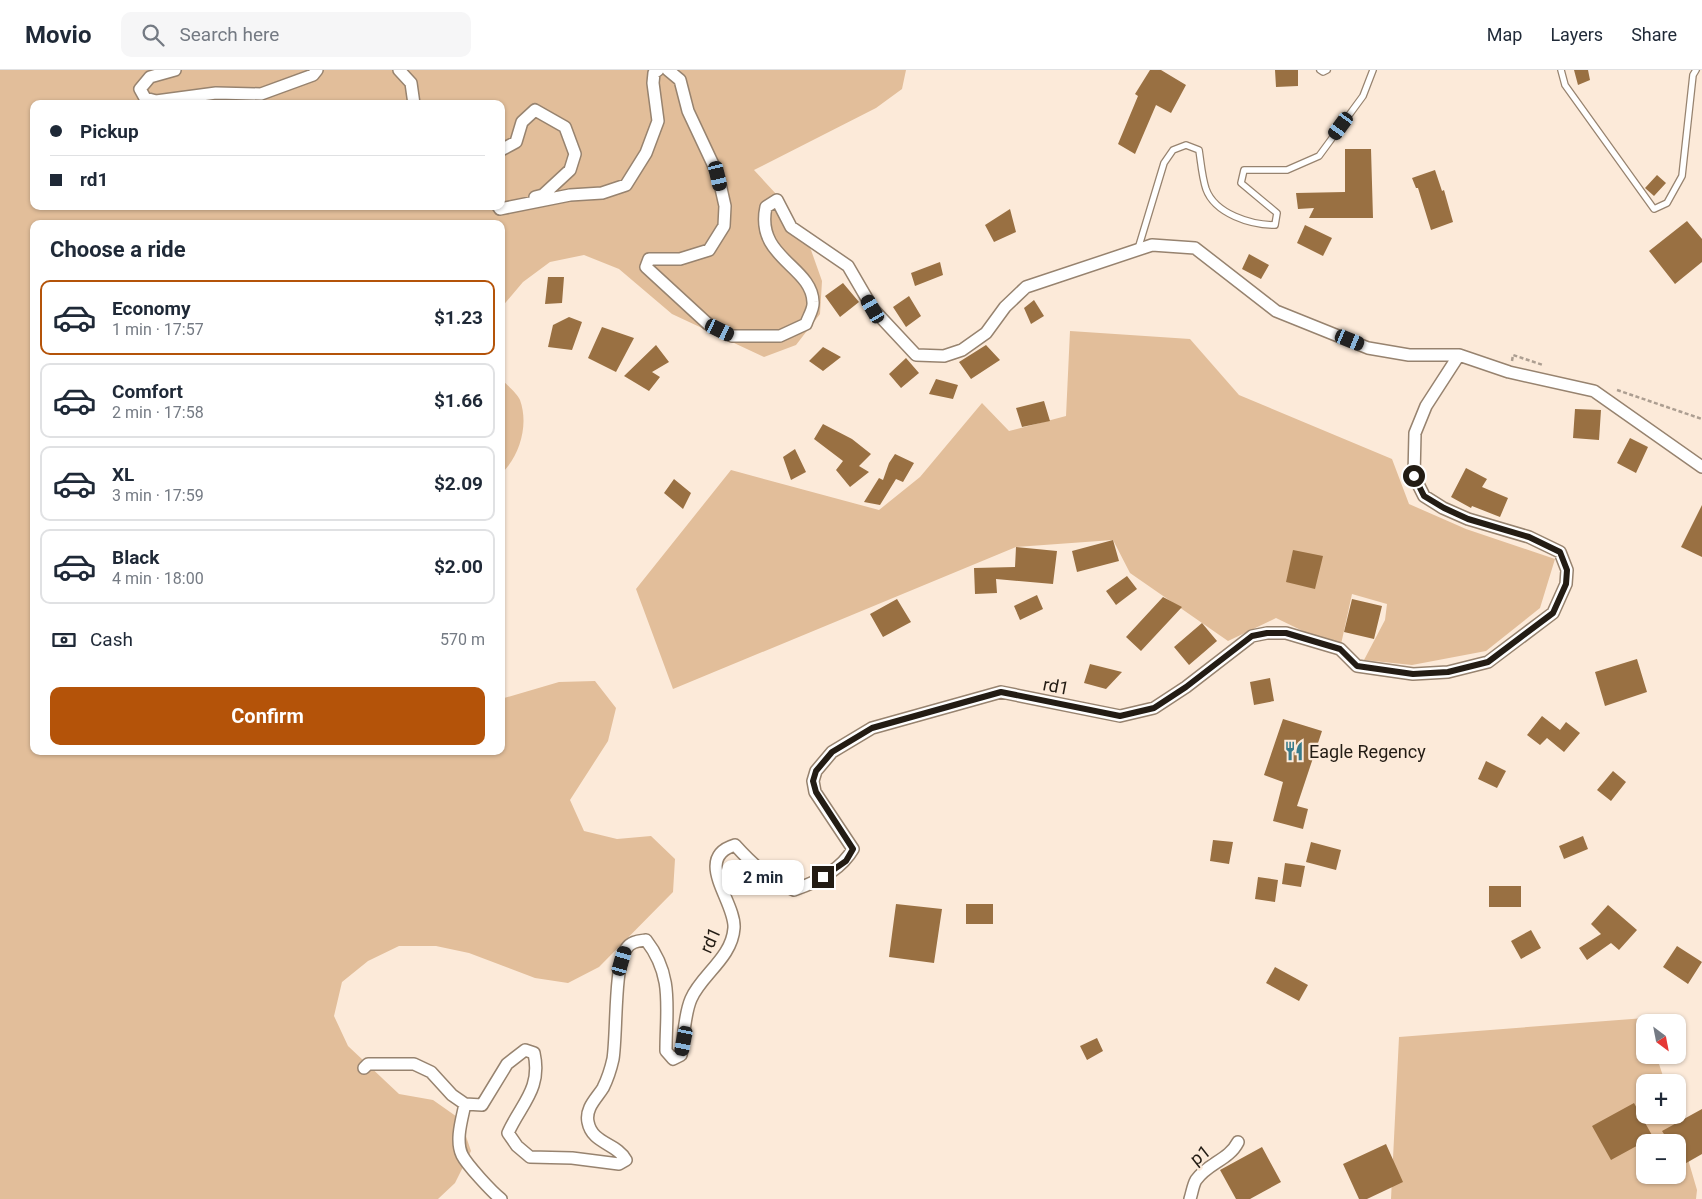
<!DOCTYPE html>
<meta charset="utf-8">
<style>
:root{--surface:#fff;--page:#f6f6f7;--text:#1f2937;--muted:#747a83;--line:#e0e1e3;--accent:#b45309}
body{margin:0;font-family:Roboto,sans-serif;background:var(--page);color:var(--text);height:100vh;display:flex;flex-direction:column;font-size:19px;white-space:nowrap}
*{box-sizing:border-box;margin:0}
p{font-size:16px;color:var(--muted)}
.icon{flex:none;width:28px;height:28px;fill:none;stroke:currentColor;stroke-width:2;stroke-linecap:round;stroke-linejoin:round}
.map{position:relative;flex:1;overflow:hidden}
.drawer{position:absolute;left:30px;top:150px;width:475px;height:535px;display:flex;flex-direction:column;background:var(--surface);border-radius:10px;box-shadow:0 1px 4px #0004}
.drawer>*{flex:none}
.hud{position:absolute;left:30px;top:30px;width:475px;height:110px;border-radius:10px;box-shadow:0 1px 4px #0004;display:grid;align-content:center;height:110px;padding:0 20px;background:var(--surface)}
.needle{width:32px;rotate:148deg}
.controls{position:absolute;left:1636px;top:944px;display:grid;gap:10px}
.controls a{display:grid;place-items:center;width:50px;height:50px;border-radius:10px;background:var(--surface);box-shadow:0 1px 4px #0004;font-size:25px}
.end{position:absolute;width:22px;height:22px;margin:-11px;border:6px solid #231c14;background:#fff;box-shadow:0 0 0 2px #fff}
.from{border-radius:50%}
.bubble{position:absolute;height:35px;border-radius:10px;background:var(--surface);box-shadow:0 1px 4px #0004;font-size:16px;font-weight:700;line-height:35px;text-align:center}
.car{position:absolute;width:15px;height:30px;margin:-15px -8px;border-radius:6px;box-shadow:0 0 4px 1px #0007;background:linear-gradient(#222 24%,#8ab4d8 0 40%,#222 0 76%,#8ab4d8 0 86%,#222 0)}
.hud b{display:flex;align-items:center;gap:18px;height:48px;font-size:19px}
.hud b+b{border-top:1px solid var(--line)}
.hud i{width:12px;height:12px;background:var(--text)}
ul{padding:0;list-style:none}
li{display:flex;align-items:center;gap:15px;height:75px;margin:0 10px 8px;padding:0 10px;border:2px solid var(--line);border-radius:10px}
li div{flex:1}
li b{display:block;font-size:19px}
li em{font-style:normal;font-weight:700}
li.current{border-color:var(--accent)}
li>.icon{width:45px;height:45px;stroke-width:1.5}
h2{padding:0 20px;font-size:22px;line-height:60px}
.pay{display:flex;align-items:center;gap:12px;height:55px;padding:0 20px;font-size:19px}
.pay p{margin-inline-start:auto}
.button{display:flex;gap:10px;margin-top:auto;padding:10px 20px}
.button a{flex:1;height:58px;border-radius:10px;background:var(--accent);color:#fff;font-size:20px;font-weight:700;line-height:58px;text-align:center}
header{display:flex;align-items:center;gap:30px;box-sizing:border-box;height:70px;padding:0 25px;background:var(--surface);border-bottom:1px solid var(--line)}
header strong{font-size:24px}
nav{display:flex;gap:28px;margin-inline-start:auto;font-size:18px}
.search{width:350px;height:45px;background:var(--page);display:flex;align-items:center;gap:12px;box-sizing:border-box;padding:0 18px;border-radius:10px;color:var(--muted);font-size:19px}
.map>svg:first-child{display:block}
.green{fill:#e2be9a;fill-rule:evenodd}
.building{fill:#997042}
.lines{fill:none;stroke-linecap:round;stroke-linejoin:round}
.lane-casing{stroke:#97836f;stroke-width:8}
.street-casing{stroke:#97836f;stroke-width:14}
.path{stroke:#ac9e91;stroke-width:2.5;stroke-dasharray:4 2.5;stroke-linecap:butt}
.lane{stroke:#fff;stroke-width:5.5}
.street{stroke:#fff;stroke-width:11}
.route{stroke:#231c14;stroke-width:6}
.labels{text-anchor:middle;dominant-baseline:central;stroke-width:4.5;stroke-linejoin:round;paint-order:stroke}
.street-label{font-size:18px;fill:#231c14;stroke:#fcead9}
.poi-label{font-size:18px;fill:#231c14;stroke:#fcead9;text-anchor:start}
</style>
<header>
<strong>Movio</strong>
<div class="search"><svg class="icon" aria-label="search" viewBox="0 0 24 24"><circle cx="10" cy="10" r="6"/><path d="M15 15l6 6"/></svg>Search here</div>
<nav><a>Map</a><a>Layers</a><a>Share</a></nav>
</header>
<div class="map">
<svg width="1702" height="1129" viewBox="0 0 1702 1129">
<rect width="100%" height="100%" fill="#fcead9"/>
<path class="green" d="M0,0H906L902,19L876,38L754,100L777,125L811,180L822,211L820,244L796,275L764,287L672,244L619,199L584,185L550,192L523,212L501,238V154H34V681H501V629L559,612L595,611L616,638L608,671L570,730L584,761L617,769L651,766L675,789L673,822L599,897L568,913L535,908L469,883L436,876H399L368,891L342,912L334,946L348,976L399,1024L433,1030L460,1049L471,1081L455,1113L438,1129H0ZM34,34H501V136H34Z
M1070,261L1190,269L1239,325L1392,389L1409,434L1466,459L1555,489L1540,538L1486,581L1412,595L1364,590L1385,550L1387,534L1352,524L1340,579L1276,548L1228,571L1130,503L1113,470L1016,477L673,619L636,519L731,400L879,440L920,407L982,333L1009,361L1066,346Z
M501,309C507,315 517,323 520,330C529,355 520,386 501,404Z
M1645,948V985H1656L1665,1012H1645V1045H1675L1697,1120L1696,1129H1391L1399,967ZM1645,1072H1678V1105H1645Z"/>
<path class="building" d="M1150,0H1161L1186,15L1171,43L1156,35L1135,84L1118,74L1138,26L1135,24Z
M1275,0H1298V16L1276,17Z
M1574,0H1588L1590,10L1578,15Z
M1345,79H1371L1373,148H1309L1314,138L1298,139L1296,123L1345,122Z
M1435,100L1442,121L1444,120L1453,152L1431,160L1418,118H1416L1412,108Z
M1657,105L1666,113L1654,126L1645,118Z
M1010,139L1016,162L994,172L985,155Z
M1687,151L1702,169V192L1675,214L1649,181Z
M1305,155L1332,168L1323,186L1297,173Z
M1249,184L1269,195L1261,209L1242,199Z
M940,192L943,205L915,216L911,203Z
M548,207H564L562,233L545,234Z
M843,213L859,232L840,247L825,226Z
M909,226L921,246L906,257L893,237Z
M1034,230L1044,246L1031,254L1024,238Z
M569,247L582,252L572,280L548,277L553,255Z
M602,257L634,268L616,302L588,288Z
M656,275L669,292L652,302L660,307L649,321L624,306Z
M986,275L1000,290L971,309L959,292Z
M823,277L841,287L823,301L809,291Z
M906,288L919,303L901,318L889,304Z
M936,309L958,315L953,329L929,324Z
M1044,331L1050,351L1022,357L1016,338Z
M1575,339L1601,340L1599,370L1573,368Z
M823,354L852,369L871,384L859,396L869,402L850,417L836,400L843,391L814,369Z
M1630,368L1648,377L1636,403L1617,393Z
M795,379L806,402L791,410L783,387Z
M895,384L914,393L903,412L896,409L880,435L864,432L879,408L883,410L889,393Z
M1466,398L1487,409L1482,417L1508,428L1500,447L1472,436L1471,438L1451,427Z
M674,409L691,423L683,439L664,423Z
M1702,435V487L1681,477Z
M1113,470L1119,491L1077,502L1072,481Z
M1016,477L1057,481L1053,514L996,509L997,523L975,524L974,498L1015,497Z
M1293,480L1323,486L1315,519L1286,512Z
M1127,506L1137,519L1116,535L1106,521Z
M1037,525L1043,539L1020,550L1014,536Z
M1163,527L1182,537L1141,581L1126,567Z
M897,529L911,552L883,567L870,544Z
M1352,529L1382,536L1374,569L1344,562Z
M1202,553L1217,571L1189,595L1174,577Z
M1637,589L1647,622L1605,636L1595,602Z
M1090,594L1122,602L1106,619L1084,613Z
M1270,608L1274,631L1254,635L1250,612Z
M1542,646L1560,660L1566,652L1580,663L1564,682L1547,668L1540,675L1527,665Z
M1283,649L1322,661L1297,736L1308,739L1303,759L1273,751L1283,712L1264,705Z
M1486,691L1506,701L1497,718L1478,709Z
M1613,701L1626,712L1611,731L1597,720Z
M1583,766L1588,779L1564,789L1559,776Z
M1213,770L1233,772L1229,794L1210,791Z
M1311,772L1341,780L1336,800L1306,792Z
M1285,793L1305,796L1301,817L1282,814Z
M1258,807L1278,810L1275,832L1255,829Z
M1489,816H1521V837H1489Z
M896,834L942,839L934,893L889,887Z
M966,834H993V854H966Z
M1608,835L1637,860L1619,880L1611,873L1587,890L1579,878L1601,864L1591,854Z
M1531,860L1541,878L1521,889L1511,871Z
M1677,876L1702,892L1688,914L1663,897Z
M1275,897L1308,915L1299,931L1266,913Z
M1097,968L1103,981L1087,990L1080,976Z
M1634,1033L1653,1067L1611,1090L1592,1056Z
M1702,1039V1084L1681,1096L1678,1088V1072H1669L1662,1061Z
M1386,1074L1403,1112L1367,1129H1359L1343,1094Z
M1262,1077L1281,1112L1250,1129H1236L1220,1100Z"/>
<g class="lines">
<defs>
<path id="lane" d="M1320,0L1323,2L1327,0
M1561,0L1565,15L1654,139L1667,133L1682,106L1693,5L1696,0
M1138,179L1164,93L1173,80L1186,75L1199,80C1201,93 1202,107 1206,119C1215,144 1251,155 1275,155L1277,143L1241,113L1244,100H1287L1319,86L1363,26L1373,0"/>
<path id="street" d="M175,0L150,7L140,19L145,28L156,31L216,23L261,24L313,5L317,0
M399,0L411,13L414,34
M668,0L680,10L688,41L718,105L725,136L724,156L709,180L680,189H649L646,197L708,254L732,266H780L806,254C808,247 814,239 813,232C812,196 755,188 766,137L777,130L791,157L848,196L873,239L916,285L944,286L962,280L986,263L1005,237L1026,217L1152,175L1195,178L1276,241L1368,278L1409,285H1459L1509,302L1594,321L1702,397
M501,80L516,72L522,52L535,40L565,57L575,84L570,100L543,125L535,127
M498,136L500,139L570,125L602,123L626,115L646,83L658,51L653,13L654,3L658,0
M364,998L368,994H414L431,1002L452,1025L465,1034L482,1035L507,994L525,980L534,983C542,1019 521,1034 508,1063L517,1076L530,1087L572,1088L619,1094L626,1090C617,1073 592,1074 588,1052C585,1038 597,1028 603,1018C607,1010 611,998 613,989C617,964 614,896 626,879C631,871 639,871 646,870C674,906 666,938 666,981L673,989L681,985C684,968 684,945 691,929C701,905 732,888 734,858C736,832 692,788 735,775C753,795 770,810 794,820C817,812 841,800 853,779L815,722L813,711L816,701L832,682L872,658L1001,622L1120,646L1154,638L1186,617L1252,566L1267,563H1286L1340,579L1357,596L1413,604L1448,602L1488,592L1553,543L1566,514L1567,500L1560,482L1529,467L1468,449L1443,438L1424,426L1414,406L1415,363L1426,336L1459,285
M465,1034C462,1049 455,1070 462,1085C467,1095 492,1122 501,1129
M1190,1129C1192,1123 1193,1115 1196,1110C1208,1093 1229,1090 1238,1072"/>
</defs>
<use href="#lane" class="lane-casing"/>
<use href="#street" class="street-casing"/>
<path class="path" d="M1512,291L1513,285L1543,295
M1617,320L1702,349"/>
<use href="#lane" class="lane"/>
<use href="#street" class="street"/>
</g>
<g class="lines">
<path class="route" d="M823,807L846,791L853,779L816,722L813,711L816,701L832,682L872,658L1001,622L1120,646L1154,638L1186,617L1252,566L1267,563H1286L1340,579L1357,596L1413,604L1448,602L1488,592L1553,543L1566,514L1567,500L1560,482L1529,467L1468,449L1444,438L1424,426L1414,406"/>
</g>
<defs>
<symbol id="restaurant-bare" viewBox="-9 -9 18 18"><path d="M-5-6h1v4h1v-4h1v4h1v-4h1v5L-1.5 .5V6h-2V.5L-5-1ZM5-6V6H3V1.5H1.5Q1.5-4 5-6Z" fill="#387c8b" stroke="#fcead9" stroke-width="2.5" paint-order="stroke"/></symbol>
</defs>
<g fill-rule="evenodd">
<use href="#restaurant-bare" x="1280" y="667" width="28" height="28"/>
</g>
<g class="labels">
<g class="street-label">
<text transform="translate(1056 616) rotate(11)">rd1</text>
<text transform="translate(710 870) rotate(-66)">rd1</text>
<text transform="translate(1200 1085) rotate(-38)">p1</text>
</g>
<g class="poi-label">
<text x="1309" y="681">Eagle Regency</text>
</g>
</g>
</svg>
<div class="controls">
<a><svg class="needle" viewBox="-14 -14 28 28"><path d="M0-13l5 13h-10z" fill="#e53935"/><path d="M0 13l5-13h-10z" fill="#747a83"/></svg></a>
<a>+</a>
<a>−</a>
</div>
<i class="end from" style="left:1414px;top:406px"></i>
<i class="end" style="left:823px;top:807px"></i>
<div class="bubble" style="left:722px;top:790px;width:82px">2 min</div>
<i class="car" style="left:1341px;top:56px;rotate:216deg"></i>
<i class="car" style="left:718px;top:106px;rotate:167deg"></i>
<i class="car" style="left:873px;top:239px;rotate:330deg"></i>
<i class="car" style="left:720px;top:260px;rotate:116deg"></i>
<i class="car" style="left:1350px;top:270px;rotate:112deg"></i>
<i class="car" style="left:622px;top:891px;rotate:16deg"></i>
<i class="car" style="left:684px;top:971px;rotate:191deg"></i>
<div class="hud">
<b><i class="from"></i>Pickup</b>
<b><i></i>rd1</b>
</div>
<section class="drawer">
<h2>Choose a ride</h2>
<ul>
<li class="current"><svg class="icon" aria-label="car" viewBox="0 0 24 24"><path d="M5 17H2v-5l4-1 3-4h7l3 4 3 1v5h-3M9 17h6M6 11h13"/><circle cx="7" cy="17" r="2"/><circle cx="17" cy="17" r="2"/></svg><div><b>Economy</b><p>1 min · 17:57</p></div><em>$1.23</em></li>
<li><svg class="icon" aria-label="car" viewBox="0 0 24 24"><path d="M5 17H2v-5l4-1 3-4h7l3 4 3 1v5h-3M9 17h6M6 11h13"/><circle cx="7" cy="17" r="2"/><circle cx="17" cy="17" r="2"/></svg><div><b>Comfort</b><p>2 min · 17:58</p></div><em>$1.66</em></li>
<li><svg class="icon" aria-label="car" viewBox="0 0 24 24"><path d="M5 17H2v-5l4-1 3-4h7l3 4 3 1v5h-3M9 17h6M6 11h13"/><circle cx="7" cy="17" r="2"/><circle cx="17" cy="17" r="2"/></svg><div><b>XL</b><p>3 min · 17:59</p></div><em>$2.09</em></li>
<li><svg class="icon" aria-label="car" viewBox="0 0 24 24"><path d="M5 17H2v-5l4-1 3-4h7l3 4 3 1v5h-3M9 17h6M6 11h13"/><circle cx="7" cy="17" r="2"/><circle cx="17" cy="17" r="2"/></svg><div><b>Black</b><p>4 min · 18:00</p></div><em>$2.00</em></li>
</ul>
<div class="pay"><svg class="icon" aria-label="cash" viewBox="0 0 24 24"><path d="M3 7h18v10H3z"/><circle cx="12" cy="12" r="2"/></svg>Cash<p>570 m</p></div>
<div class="button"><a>Confirm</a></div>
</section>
</div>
